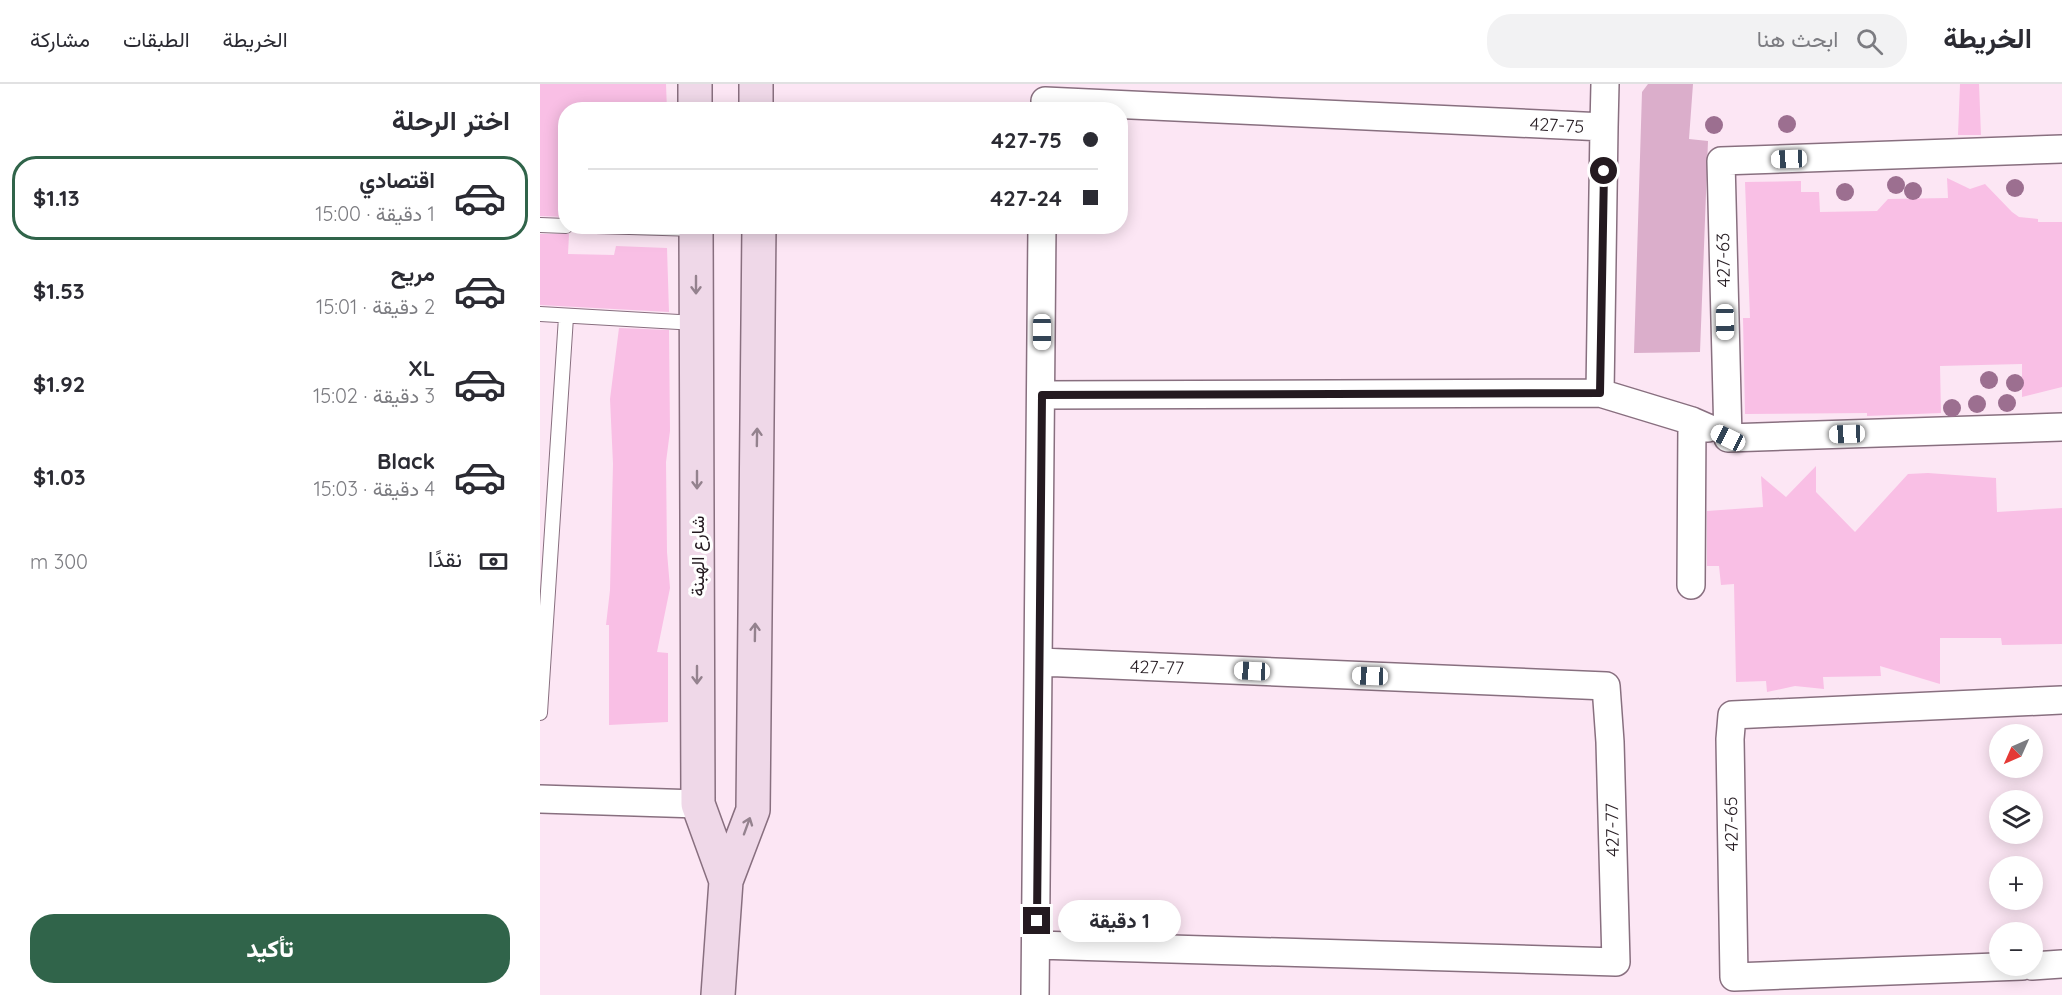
<!DOCTYPE html>
<html lang="ar">
<meta charset="utf-8">
<style>
:root{--surface:#fff;--page:#f2f2f3;--text:#2b2b33;--muted:#7c7c81;--line:#e1e1e2;--accent:#30644a}
body{margin:0;font-family:Quicksand,Vazirmatn,sans-serif;background:var(--page);color:var(--text);direction:rtl;height:100vh;display:flex;flex-direction:column;font-size:22px;white-space:nowrap}
*{box-sizing:border-box;margin:0}
p{font-size:20px;color:var(--muted)}
.icon{flex:none;width:33px;height:33px;fill:none;stroke:currentColor;stroke-width:2;stroke-linecap:round;stroke-linejoin:round}
.map{position:relative;flex:1;overflow:hidden;direction:ltr}
.side{display:flex;flex-direction:column;background:var(--surface);width:540px}
.side>*{flex:none}
.guide{position:absolute;left:18px;top:18px;width:570px;height:132px;border-radius:24px;box-shadow:0 3px 15px #0003;direction:rtl;display:grid;align-content:center;height:132px;padding:0 30px;background:var(--surface)}
.needle{width:39px;rotate:225deg}
.controls{position:absolute;left:1449px;top:640px;display:grid;gap:12px}
.controls a{display:grid;place-items:center;width:54px;height:54px;border-radius:50%;background:var(--surface);box-shadow:0 3px 15px #0003;font-size:30px}
.end{position:absolute;width:27px;height:27px;margin:-14px;border:8px solid #241a20;background:#fff;box-shadow:0 0 0 3px #fff}
.from{border-radius:50%}
.bubble{position:absolute;height:42px;border-radius:21px;background:var(--surface);box-shadow:0 3px 15px #0003;font-size:20px;font-weight:800;line-height:42px;text-align:center;direction:rtl}
.car{position:absolute;width:18px;height:36px;margin:-18px -9px;border-radius:8px;box-shadow:0 0 4px 2px #0007;background:linear-gradient(#fff 24%,#345 0 40%,#fff 0 76%,#345 0 86%,#fff 0)}
.guide b{display:flex;align-items:center;gap:21px;height:57px;font-size:22px}
.guide b+b{border-top:2px solid var(--line)}
.guide i{width:15px;height:15px;background:var(--text)}
ul{padding:0;list-style:none}
li{display:flex;align-items:center;gap:18px;height:84px;margin:0 12px 9px;padding:0 18px;border:3px solid transparent;border-radius:24px}
li div{flex:1}
li b{display:block;font-size:22px}
li em{font-style:normal;font-weight:800}
li.current{border-color:var(--accent)}
li>.icon{width:54px;height:54px;stroke-width:1.5}
h2{padding:0 30px;font-size:27px;line-height:72px}
.pay{display:flex;align-items:center;gap:15px;height:66px;padding:0 30px;font-size:22px}
.pay p{margin-inline-start:auto}
.action{display:flex;gap:12px;margin-top:auto;padding:12px 30px}
.action a{flex:1;height:69px;border-radius:24px;background:var(--accent);color:#fff;font-size:24px;font-weight:800;line-height:69px;text-align:center}
header{display:flex;align-items:center;gap:36px;box-sizing:border-box;height:84px;padding:0 30px;background:var(--surface);border-bottom:2px solid var(--line)}
header strong{font-size:28px}
nav{display:flex;gap:33px;margin-inline-start:auto;font-size:21px}
.search{width:420px;height:54px;background:var(--page);display:flex;align-items:center;gap:15px;box-sizing:border-box;padding:0 21px;border-radius:24px;color:var(--muted);font-size:22px}
main{display:flex;flex:1;min-height:0}
.map>svg:first-child{display:block}
.green{fill:#dbaecb}
.building{fill:#f9bfe5}
.lines{fill:none;stroke-linecap:round;stroke-linejoin:round}
.lane-casing{stroke:#886f7f;stroke-width:16}
.street-casing{stroke:#886f7f;stroke-width:30}
.secondary-casing{stroke:#886f7f;stroke-width:36}
.lane{stroke:#fff;stroke-width:14}
.street{stroke:#fff;stroke-width:27}
.secondary{stroke:#efd8e8;stroke-width:33}
.tree{fill:#9c6f90}
.oneway{stroke:#94828e}
.route{stroke:#241a20;stroke-width:8}
.labels{text-anchor:middle;dominant-baseline:central;stroke-width:6;stroke-linejoin:round;paint-order:stroke}
.street-label{font-size:18px;fill:#241a20;stroke:#fff}
</style>
<header>
<strong>الخريطة</strong>
<div class="search"><svg class="icon" aria-label="search" viewBox="0 0 24 24"><circle cx="10" cy="10" r="6"/><path d="M15 15l6 6"/></svg>ابحث هنا</div>
<nav><a>الخريطة</a><a>الطبقات</a><a>مشاركة</a></nav>
</header>
<main>
<div class="map">
<svg width="1522" height="911" viewBox="0 0 1522 911">
<rect width="100%" height="100%" fill="#fce6f4"/>
<path class="green" d="M1108,0H1153L1149,55L1168,57L1160,268L1094,269L1102,8Z"/>
<path class="building" d="M0,0H126L127,26H26V133L0,132Z
M1420,0H1439L1441,51H1418Z
M1407,94L1430,105L1445,100L1472,128L1479,133L1498,135V138H1522V303L1482,313V280L1400,282L1401,329L1327,332V329L1205,330L1203,234H1210L1205,98L1261,97V108H1279L1280,128L1337,127L1348,115L1408,114Z
M0,150H29L28,170L74,171L76,162L127,164L129,228L0,221Z
M79,244L129,246L130,347L126,378L127,468L130,504L117,568L128,569V638L69,641V541H66L70,506L73,380L70,315Z
M1276,382V408L1315,448L1368,390L1388,389L1456,394L1457,428L1522,424V560L1462,561L1461,554H1400V600L1340,582L1341,592L1283,593L1284,605L1255,602L1227,608L1226,597L1196,598L1194,500L1181,501L1179,482H1167V427L1223,423L1221,392L1246,413Z"/>
<g class="lines">
<defs>
<path id="lane" d="M0,141L26,142
M56,142L156,145
M0,230L156,239
M0,629L26,233"/>
<path id="street" d="M1064,43L1065,0
M1522,65L1181,77L1188,354L1522,343
M1060,309L1152,337L1168,344
M502,311L1060,309L1064,43L505,17
M1151,501L1152,337
M0,715L158,720
M497,861L1076,878L1070,658L1066,602L500,578
M1482,882L1194,893L1190,655L1192,631L1522,616
M1492,882L1522,880
M495,911L502,142"/>
<path id="secondary" d="M155,0V26
M216,0V26
M156,142L158,720L186,797
M178,911L186,797L213,726L219,142"/>
</defs>
<use href="#lane" class="lane-casing"/>
<use href="#street" class="street-casing"/>
<use href="#secondary" class="secondary-casing"/>
<use href="#lane" class="lane"/>
<use href="#street" class="street"/>
<use href="#secondary" class="secondary"/>
</g>
<g class="tree">
<circle cx="1247" cy="40" r="9"/>
<circle cx="1174" cy="41" r="9"/>
<circle cx="1356" cy="101" r="9"/>
<circle cx="1475" cy="104" r="9"/>
<circle cx="1373" cy="107" r="9"/>
<circle cx="1305" cy="108" r="9"/>
<circle cx="1449" cy="296" r="9"/>
<circle cx="1475" cy="299" r="9"/>
<circle cx="1467" cy="319" r="9"/>
<circle cx="1437" cy="320" r="9"/>
<circle cx="1412" cy="324" r="9"/>
</g>
<defs><path id="oneway-shaft" d="M-6 0H5M1.5-3L5.5 0L1.5 3" fill="none" stroke-width="1.6" stroke-linecap="round" stroke-linejoin="round" transform="scale(1.5)"/></defs>
<g class="oneway">
<use href="#oneway-shaft" transform="translate(156 201) rotate(90)"/>
<use href="#oneway-shaft" transform="translate(217 353) rotate(-89)"/>
<use href="#oneway-shaft" transform="translate(157 396) rotate(90)"/>
<use href="#oneway-shaft" transform="translate(215 548) rotate(-89)"/>
<use href="#oneway-shaft" transform="translate(157 591) rotate(90)"/>
<use href="#oneway-shaft" transform="translate(207 742) rotate(-70)"/>
</g>
<g class="lines">
<path class="route" d="M497,837L502,311L1060,309L1064,87"/>
</g>
<g class="labels">
<g class="street-label">
<text transform="translate(1017 41) rotate(3)">427-75</text>
<text transform="translate(1183 176) rotate(-91)">427-63</text>
<text transform="translate(157 472) rotate(-90)">شارع الهبنة</text>
<text transform="translate(617 583) rotate(2)">427-77</text>
<text transform="translate(1191 740) rotate(-91)">427-65</text>
<text transform="translate(1072 746) rotate(-91)">427-77</text>
</g>
</g>
</svg>
<div class="controls">
<a><svg class="needle" viewBox="-14 -14 28 28"><path d="M0-13l5 13h-10z" fill="#e53935"/><path d="M0 13l5-13h-10z" fill="#7c7c81"/></svg></a>
<a><svg class="icon" aria-label="layers" viewBox="0 0 24 24"><path d="M12 4l9 5-9 5-9-5zM3 14l9 5 9-5"/></svg></a>
<a>+</a>
<a>−</a>
</div>
<i class="end from" style="left:1064px;top:87px"></i>
<i class="end" style="left:497px;top:837px"></i>
<div class="bubble" style="left:518px;top:816px;width:123px">1 دقيقة</div>
<i class="car" style="left:1249px;top:75px;rotate:268deg"></i>
<i class="car" style="left:1185px;top:238px;rotate:179deg"></i>
<i class="car" style="left:502px;top:248px;rotate:180deg"></i>
<i class="car" style="left:1307px;top:350px;rotate:268deg"></i>
<i class="car" style="left:1188px;top:354px;rotate:296deg"></i>
<i class="car" style="left:712px;top:587px;rotate:273deg"></i>
<i class="car" style="left:830px;top:592px;rotate:272deg"></i>
<div class="guide">
<b><i class="from"></i>427-75</b>
<b><i></i>427-24</b>
</div>
</div>
<section class="side">
<h2>اختر الرحلة</h2>
<ul>
<li class="current"><svg class="icon" aria-label="car" viewBox="0 0 24 24"><path d="M5 17H2v-5l4-1 3-4h7l3 4 3 1v5h-3M9 17h6M6 11h13"/><circle cx="7" cy="17" r="2"/><circle cx="17" cy="17" r="2"/></svg><div><b>اقتصادي</b><p>1 دقيقة · 15:00</p></div><em>$1.13</em></li>
<li><svg class="icon" aria-label="car" viewBox="0 0 24 24"><path d="M5 17H2v-5l4-1 3-4h7l3 4 3 1v5h-3M9 17h6M6 11h13"/><circle cx="7" cy="17" r="2"/><circle cx="17" cy="17" r="2"/></svg><div><b>مريح</b><p>2 دقيقة · 15:01</p></div><em>$1.53</em></li>
<li><svg class="icon" aria-label="car" viewBox="0 0 24 24"><path d="M5 17H2v-5l4-1 3-4h7l3 4 3 1v5h-3M9 17h6M6 11h13"/><circle cx="7" cy="17" r="2"/><circle cx="17" cy="17" r="2"/></svg><div><b>XL</b><p>3 دقيقة · 15:02</p></div><em>$1.92</em></li>
<li><svg class="icon" aria-label="car" viewBox="0 0 24 24"><path d="M5 17H2v-5l4-1 3-4h7l3 4 3 1v5h-3M9 17h6M6 11h13"/><circle cx="7" cy="17" r="2"/><circle cx="17" cy="17" r="2"/></svg><div><b>Black</b><p>4 دقيقة · 15:03</p></div><em>$1.03</em></li>
</ul>
<div class="pay"><svg class="icon" aria-label="cash" viewBox="0 0 24 24"><path d="M3 7h18v10H3z"/><circle cx="12" cy="12" r="2"/></svg>نقدًا<p>300 m</p></div>
<div class="action"><a>تأكيد</a></div>
</section>
</main>
